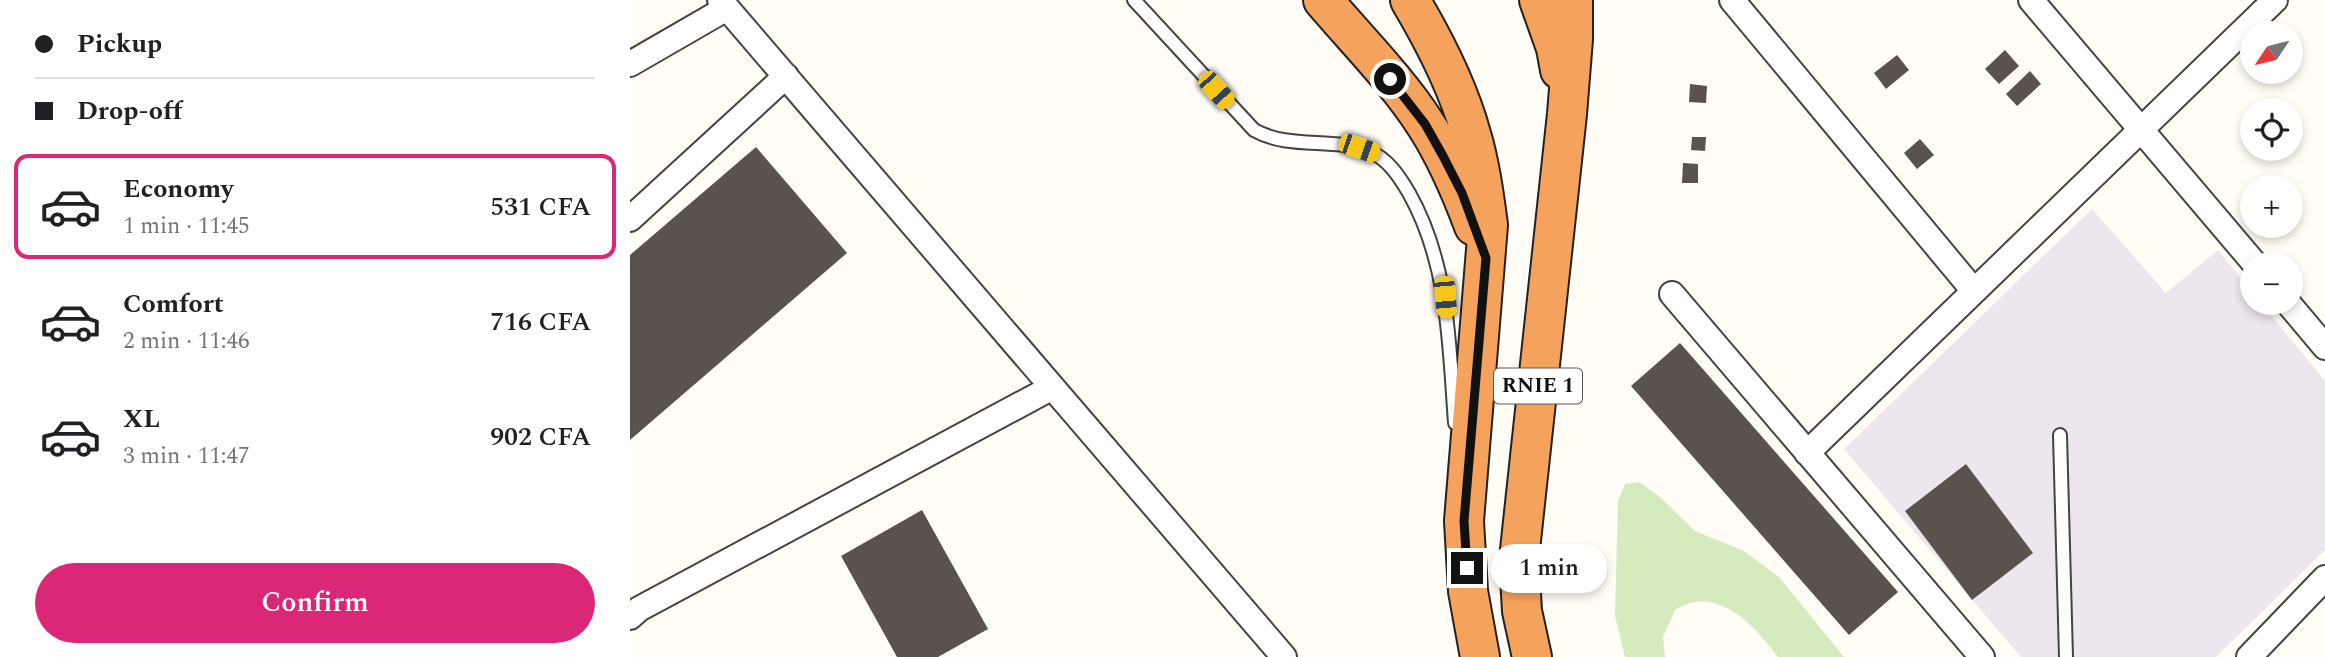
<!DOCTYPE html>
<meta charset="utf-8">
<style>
:root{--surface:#fff;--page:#f2f2f2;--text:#202124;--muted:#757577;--line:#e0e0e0;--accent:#db2777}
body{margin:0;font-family:Spectral,serif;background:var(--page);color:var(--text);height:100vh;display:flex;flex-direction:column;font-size:26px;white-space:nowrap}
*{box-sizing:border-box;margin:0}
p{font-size:23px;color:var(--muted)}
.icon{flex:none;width:38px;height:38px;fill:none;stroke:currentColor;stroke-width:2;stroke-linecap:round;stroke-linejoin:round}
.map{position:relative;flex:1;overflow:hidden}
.drawer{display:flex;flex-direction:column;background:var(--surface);width:630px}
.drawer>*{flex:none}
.top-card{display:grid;align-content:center;height:154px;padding:0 35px;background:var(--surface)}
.needle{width:46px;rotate:235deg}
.buttons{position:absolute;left:1610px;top:21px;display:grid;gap:14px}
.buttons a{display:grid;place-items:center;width:63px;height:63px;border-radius:50%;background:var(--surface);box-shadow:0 4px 10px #0003;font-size:35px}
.end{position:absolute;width:32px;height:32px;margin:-16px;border:9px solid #111;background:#fff;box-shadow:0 0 0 4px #fff}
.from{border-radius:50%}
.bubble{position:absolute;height:49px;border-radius:24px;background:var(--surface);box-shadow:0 4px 10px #0003;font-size:23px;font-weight:600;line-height:49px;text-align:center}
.car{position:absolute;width:21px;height:42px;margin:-21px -10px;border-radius:9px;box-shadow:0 0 5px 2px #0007;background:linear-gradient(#f5c518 24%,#345 0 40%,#f5c518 0 76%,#345 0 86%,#f5c518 0)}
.top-card b{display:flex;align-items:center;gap:24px;height:66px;font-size:26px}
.top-card b+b{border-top:2px solid var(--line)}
.top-card i{width:18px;height:18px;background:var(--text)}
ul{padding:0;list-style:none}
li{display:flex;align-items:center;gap:21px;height:105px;margin:0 14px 10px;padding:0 21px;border:4px solid transparent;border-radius:14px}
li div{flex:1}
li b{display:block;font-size:26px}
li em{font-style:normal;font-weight:600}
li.on{border-color:var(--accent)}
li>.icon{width:63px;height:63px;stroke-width:1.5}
.button{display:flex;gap:14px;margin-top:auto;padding:14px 35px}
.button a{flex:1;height:80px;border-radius:42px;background:var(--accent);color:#fff;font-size:28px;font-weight:600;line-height:80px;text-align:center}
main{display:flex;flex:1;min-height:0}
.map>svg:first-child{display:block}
.industrial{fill:#eee6ef}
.green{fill:#d5ebbd}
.building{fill:#5a524d}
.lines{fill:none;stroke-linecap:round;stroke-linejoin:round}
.lane-casing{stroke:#444;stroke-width:16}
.street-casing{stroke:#444;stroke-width:28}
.highway-casing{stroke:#222;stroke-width:42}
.lane{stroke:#fff;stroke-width:12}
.street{stroke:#fff;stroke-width:24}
.highway{stroke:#f5a25d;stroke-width:38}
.route{stroke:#111;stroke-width:9}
.labels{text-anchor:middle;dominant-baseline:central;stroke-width:7;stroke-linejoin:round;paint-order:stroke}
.shield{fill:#fff;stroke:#585858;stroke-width:2}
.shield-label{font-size:21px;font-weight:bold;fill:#111}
</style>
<main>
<section class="drawer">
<div class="top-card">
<b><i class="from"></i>Pickup</b>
<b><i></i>Drop-off</b>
</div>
<ul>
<li class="on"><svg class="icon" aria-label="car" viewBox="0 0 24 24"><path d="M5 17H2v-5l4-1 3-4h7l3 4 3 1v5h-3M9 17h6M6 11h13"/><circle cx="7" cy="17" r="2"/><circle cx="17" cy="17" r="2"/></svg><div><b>Economy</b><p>1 min · 11:45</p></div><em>531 CFA</em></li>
<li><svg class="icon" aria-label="car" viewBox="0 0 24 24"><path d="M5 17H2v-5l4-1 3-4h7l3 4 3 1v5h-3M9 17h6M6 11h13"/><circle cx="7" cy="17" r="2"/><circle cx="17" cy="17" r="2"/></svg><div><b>Comfort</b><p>2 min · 11:46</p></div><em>716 CFA</em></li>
<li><svg class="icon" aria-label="car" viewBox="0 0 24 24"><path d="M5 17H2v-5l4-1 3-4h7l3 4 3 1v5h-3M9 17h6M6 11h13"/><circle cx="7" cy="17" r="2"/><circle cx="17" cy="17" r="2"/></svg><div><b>XL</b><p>3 min · 11:47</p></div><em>902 CFA</em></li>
</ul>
<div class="button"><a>Confirm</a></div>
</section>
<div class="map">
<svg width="1695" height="657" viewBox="0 0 1695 657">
<rect width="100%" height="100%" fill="#fffdf5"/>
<path class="industrial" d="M1462,209L1536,293L1588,250L1622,292V303H1631L1695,381V550L1586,657H1391L1214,449Z"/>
<path class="green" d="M1009,482L1029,496L1065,531L1114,551L1149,577L1214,657H1148C1125,626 1087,583 1045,610L1033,637L1035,657H995L985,616L988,501L995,484Z"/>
<path class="building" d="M1375,50L1389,66L1369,84L1355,69Z
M1267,55L1279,70L1256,89L1244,73Z
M1400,71L1411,84L1387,106L1376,94Z
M1060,84L1077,86L1076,103L1059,102Z
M1062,137H1076L1075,151L1061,150Z
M1290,139L1304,155L1287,169L1274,153Z
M126,147L217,253L0,440V255Z
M1053,163L1068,164V183H1052Z
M1050,343L1268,592L1219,635L1001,386Z
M1336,464L1403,553L1342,600L1275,511Z
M292,510L358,629L308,657H267L211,556Z"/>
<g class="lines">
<defs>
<path id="lane" d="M504,0L624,130C659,150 702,137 739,151C758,159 769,176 779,193C819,264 819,344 825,423
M1430,435L1436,657"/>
<path id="street" d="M90,0L654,657
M1102,0L1344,291
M1401,0L1625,264
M0,64L97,8
M0,219L156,76
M1042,294L1352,657
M1658,303L1695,347
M1177,453L1645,0
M0,617L9,609L421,388
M1619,657L1695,578"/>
<path id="highway" d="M693,0C726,39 768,81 796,125C816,156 831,191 844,226
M780,0C805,42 828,87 841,134C850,164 854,195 858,225L834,521L838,591L850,657
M909,0L926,48L930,70
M902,657L892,611L889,559L937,114L943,39V0"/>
</defs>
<use href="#lane" class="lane-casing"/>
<use href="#street" class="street-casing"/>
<use href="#highway" class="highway-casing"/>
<use href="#lane" class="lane"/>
<use href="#street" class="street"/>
<use href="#highway" class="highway"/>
</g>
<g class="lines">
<path class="route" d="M760,79L795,124L813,156L832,193L856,258L834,521L837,568"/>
</g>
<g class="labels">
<rect class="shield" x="864" y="368.5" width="88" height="35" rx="5"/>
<g class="shield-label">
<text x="908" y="386">RNIE 1</text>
</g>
</g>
</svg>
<div class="buttons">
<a><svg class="needle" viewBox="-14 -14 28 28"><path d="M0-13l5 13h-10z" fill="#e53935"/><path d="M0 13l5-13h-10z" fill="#757577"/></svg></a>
<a><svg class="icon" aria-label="locate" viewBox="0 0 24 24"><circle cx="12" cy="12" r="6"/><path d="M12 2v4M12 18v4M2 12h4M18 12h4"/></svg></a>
<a>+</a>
<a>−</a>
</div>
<i class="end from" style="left:760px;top:79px"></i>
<i class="end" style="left:837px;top:568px"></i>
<div class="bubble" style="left:861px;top:544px;width:116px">1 min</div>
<i class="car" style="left:586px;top:90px;rotate:138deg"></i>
<i class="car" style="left:729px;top:148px;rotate:109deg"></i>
<i class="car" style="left:815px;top:297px;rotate:175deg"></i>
</div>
</main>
